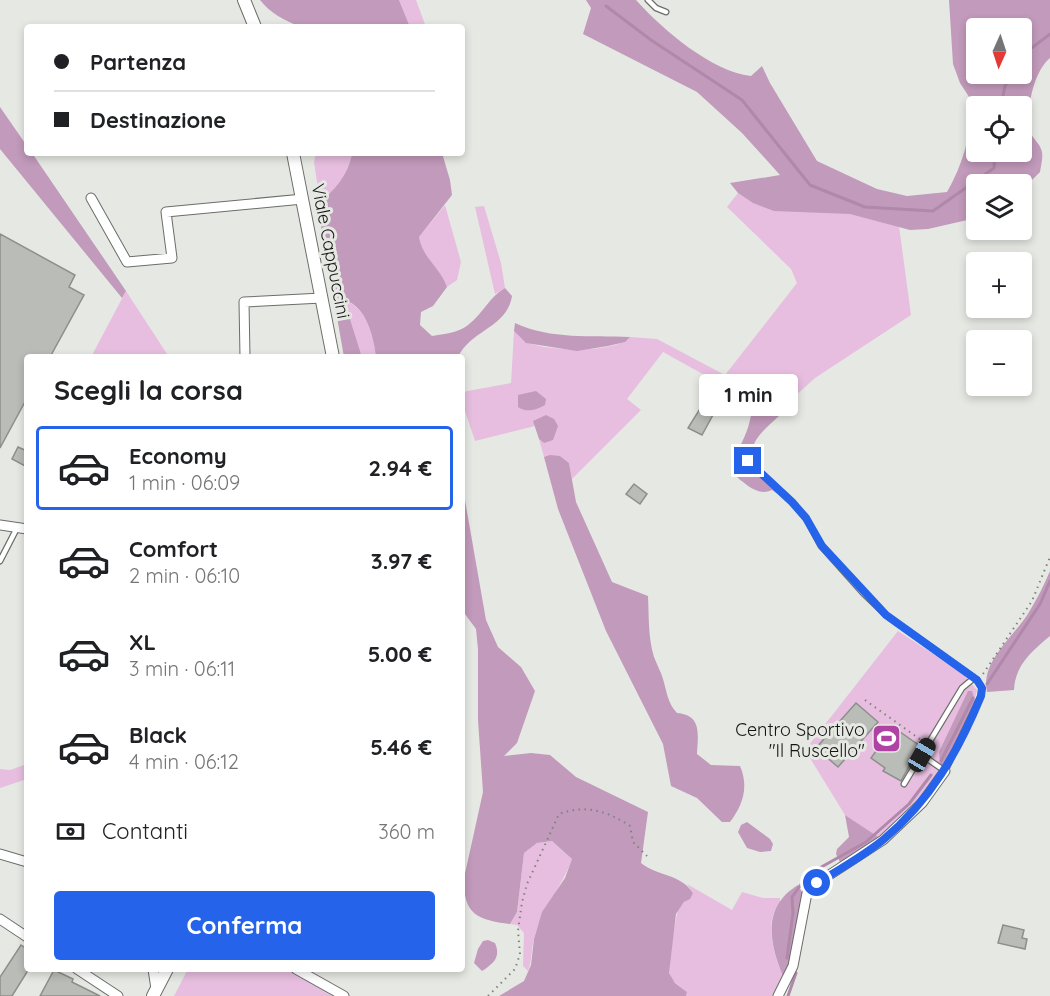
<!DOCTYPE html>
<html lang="it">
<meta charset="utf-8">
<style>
:root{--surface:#fff;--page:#f2f2f2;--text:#202124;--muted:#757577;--line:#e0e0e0;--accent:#2563eb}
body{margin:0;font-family:Quicksand,sans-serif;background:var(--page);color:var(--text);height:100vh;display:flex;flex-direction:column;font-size:22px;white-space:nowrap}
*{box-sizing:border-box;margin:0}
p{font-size:20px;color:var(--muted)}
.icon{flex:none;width:33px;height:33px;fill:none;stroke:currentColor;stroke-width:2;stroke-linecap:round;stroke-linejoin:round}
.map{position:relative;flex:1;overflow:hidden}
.details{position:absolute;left:24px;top:354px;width:441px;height:618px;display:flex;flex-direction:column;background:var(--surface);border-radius:6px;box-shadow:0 3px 9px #0003}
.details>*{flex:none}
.banner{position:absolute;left:24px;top:24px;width:441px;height:132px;border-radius:6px;box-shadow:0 3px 9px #0003;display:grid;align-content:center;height:132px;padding:0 30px;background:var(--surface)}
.needle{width:39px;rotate:183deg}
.buttons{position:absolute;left:966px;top:18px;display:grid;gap:12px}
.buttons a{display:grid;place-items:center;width:66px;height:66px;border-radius:6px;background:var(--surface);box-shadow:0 3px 9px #0003;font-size:30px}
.end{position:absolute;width:27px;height:27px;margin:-14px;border:8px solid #2563eb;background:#fff;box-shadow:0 0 0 3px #fff}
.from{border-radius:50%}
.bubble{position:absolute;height:42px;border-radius:6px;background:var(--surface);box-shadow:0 3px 9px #0003;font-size:20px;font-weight:700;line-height:42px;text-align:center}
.car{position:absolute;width:18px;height:36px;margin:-18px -9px;border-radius:8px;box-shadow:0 0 4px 2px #0007;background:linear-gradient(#222 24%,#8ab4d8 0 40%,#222 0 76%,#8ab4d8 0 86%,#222 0)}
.banner b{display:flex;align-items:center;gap:21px;height:57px;font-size:22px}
.banner b+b{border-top:2px solid var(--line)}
.banner i{width:15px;height:15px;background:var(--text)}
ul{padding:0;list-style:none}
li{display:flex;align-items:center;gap:18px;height:84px;margin:0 12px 9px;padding:0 18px;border:3px solid transparent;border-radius:6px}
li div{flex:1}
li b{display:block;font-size:22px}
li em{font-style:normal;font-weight:700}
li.active{border-color:var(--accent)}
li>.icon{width:54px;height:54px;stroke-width:1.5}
h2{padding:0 30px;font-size:27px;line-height:72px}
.pay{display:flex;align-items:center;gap:15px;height:66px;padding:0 30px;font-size:22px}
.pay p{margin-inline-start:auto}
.button{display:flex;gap:12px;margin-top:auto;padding:12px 30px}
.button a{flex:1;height:69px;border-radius:6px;background:var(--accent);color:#fff;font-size:24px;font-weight:700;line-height:69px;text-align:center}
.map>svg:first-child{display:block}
.green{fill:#e7bedf}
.forest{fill:#c29abb;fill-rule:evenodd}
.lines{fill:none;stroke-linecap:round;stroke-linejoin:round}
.stream{stroke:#b088a9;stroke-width:3}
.building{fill:#babcb7;stroke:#8c8f8a;stroke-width:1.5}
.service-casing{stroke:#6b6d69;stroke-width:7}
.minor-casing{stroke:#6b6d69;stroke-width:11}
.tertiary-casing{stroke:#6b6d69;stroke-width:14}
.path{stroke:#80827e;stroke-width:2;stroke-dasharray:1.5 4.5;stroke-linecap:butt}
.service{stroke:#fff;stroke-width:4.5}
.minor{stroke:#fff;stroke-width:9}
.tertiary{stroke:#fff;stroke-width:12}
.route{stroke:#2563eb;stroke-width:8}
.labels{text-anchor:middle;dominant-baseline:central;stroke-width:6;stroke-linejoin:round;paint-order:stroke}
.street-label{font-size:18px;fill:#151614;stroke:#e6e9e3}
.poi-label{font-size:18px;fill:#151614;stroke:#e6e9e3;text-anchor:end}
</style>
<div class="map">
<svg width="1050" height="996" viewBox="0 0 1050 996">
<rect width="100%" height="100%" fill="#e6e9e3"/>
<path class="green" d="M399,0H416L426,27H410Z
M316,153H352C350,172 336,191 320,202L314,162Z
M738,193C772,216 784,210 822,211C848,211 874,218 899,226L911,315L815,378L793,398L790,392L755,400L753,405L739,392L706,382L708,377L663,352L627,399L641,410L572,479L569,463L560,456L544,457L539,439L544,443L533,421L535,426L475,441L462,402V392L511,383L514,331C519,335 523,342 528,343C550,351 614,354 630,337L657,339L725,375L797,283L791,269L727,207Z
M445,205L461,262L457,280L447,287C439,267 423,259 419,237Z
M484,206L501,263L505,288L495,294L475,207Z
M126,291L169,357H91Z
M345,301C366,306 374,338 376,357H362L350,319L343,309Z
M898,631L961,672L977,690C964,751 923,797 880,838L845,815L805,750Z
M27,764V779L0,788V769L10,770Z
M552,841L572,859C562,887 541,910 534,939C531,950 532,961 528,971L523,966L524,933L517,925L510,924L517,912L524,853L537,843Z
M687,884L732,910L742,892L763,898H780V903C763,921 774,955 783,976L772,996H686L687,992C680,986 670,981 669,971C668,967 676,915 678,911C682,904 687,899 693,893Z
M188,969H287L332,996H174Z"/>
<path class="forest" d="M260,0H399L410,27L299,26C285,21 269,12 260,0Z
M586,0H636C662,29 712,72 751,76L762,66L770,83L817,161L877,189L907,196L947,192C963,165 969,137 975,106L960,83L953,64L949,0H1050V58C1033,72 1025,112 1031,133C1033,139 1039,143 1041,149C1044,155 1041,165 1040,172L1022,190V184H976V218L928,229L910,230L850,214L774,211L753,203L738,193L730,183L780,175L742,133L697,92L583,34L591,8ZM976,28H1022V74H976ZM976,106H1022V152H976Z
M0,107L27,146V153H32L126,291L122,298L0,149Z
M352,153H442L450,180L452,195L419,237C423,259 440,267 447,287L433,306L421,312L420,325L432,336C444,334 458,333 468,325C483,314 489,297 505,288L512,296C507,328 472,329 458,357H376C374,338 366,306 346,301L343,309L350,319L362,357H344L317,204C334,192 349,174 352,153Z
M515,323C552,340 590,335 630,337L625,342L608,346L577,351L526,343L514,331Z
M768,387L790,392L793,398C780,424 749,429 750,465L779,495L772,490C757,497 745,483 733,474C733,453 744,443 749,424C753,409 753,395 768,387Z
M536,391L546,399L545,405C537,410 526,413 518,407V395Z
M546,415L554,419L558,426L553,440L544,443L539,439L533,421Z
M550,455L560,456L569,463L576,502L612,582L648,596C649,617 648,637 654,657C657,665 661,672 663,679C667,692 667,702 677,713C702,715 698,734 697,754L711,765L740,766C749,787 743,805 730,822H722L697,798L671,786L663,744L606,631L558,509L544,457Z
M462,483L486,620L498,647L521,667L535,691L517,743L504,756L531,753L550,755L576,777L648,812L641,863C657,876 681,874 693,893L690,899L684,902L676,914L669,973L675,983L687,992L686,996H499L524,981L531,965L534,939L542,912L565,878L572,859L552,841L537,843L524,853L517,912L510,924C477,920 463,914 464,878L483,792L478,720V649L476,629L462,610Z
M1050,571V636C1032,651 1015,665 1014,690L987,692C980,661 1015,636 1029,612C1037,599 1044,585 1050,571Z
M968,691H972L976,704L944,766L940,764L939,752Z
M845,815L880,838L841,864L836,854L837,849L849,837Z
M747,822L770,839L773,844L771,851L760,852L747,848L738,832L741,825Z
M798,885L803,894L793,954L783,976C769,942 762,907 798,885Z
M488,940L495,943C501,957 494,963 482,971L474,963L478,949L483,941Z"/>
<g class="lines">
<path class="stream" d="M606,6L651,40L742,100L810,185L865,207L933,211L994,168L995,152
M1022,59L1025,53L1050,34
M1001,106L1005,86L1013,74
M987,684L1040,604L1050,581
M941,761L973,698
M787,958L793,913L792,897L802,883L816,870L866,842L909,804L931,775
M788,996L796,973"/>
</g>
<path class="building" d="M0,234L75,275L69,287L84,295L50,357H27V398L0,448Z
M708,396L720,402L702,435L688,428Z
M18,447L27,451V467L12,459Z
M634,484L647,494L640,504L626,494Z
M856,703L878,722L838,767L816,748Z
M893,727L920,746L901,781L883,771L885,768L871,758Z
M1003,925L1024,930L1022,938L1027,939L1025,949L998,943Z
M21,945L27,949V972L12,996H0V977Z
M54,970L73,979L72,982L100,996H40Z"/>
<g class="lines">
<defs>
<path id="service" d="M648,0L656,8L666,12
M748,461L792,502L806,518L821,546L863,593L886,615L977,680L982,688L981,696L945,771L922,755
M0,561L17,528
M904,784L962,688L974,678"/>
<path id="minor" d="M91,198L127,262L172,258L166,212L303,199
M245,357L244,302L322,298
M0,525L27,529
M0,854L27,862
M0,919L27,937
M77,969L118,996
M153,969L156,989
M296,969L344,996
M778,996L793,966L807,893L817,883L883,840L922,803L945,771"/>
<path id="tertiary" d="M244,0L255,27
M293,153L333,357
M153,996L167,969"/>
</defs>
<use href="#service" class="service-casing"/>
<use href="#minor" class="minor-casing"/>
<use href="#tertiary" class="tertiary-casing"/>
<path class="path" d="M983,674L1032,601L1050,557
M865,700L921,740
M488,996L515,969L520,954L518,931L522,902L527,884L559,814C586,804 607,811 630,826L633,842L647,856"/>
<use href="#service" class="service"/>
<use href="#minor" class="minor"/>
<use href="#tertiary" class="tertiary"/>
</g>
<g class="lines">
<path class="route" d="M748,461L792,502L806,518L822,546L886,615L977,680L982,688L981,696C958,752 930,801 883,840C863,856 839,870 817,883"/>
</g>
<defs>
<symbol id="stadium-square" viewBox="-11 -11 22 22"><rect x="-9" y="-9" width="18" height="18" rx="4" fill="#af42a2" stroke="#e6e9e3"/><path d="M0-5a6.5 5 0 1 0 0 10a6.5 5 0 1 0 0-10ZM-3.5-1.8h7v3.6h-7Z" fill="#fff"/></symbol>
</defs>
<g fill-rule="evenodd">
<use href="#stadium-square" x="870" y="722" width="33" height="33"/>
</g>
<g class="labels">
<g class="street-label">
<text transform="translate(331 251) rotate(79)">Viale Cappuccini</text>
</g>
<g class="poi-label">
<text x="865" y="729">Centro Sportivo<tspan x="865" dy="21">"Il Ruscello"</tspan></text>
</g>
</g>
</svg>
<div class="buttons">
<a><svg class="needle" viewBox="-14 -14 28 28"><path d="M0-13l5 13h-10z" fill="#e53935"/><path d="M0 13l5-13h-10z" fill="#757577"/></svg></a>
<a><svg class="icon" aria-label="locate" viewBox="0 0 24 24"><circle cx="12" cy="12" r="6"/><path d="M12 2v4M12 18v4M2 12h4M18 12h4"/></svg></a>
<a><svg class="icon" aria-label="layers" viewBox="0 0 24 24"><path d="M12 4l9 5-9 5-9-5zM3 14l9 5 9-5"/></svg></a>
<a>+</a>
<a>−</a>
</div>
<i class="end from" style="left:817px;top:883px"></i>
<i class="end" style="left:748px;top:461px"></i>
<div class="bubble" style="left:699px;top:374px;width:99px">1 min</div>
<i class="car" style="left:922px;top:755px;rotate:30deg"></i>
<div class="banner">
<b><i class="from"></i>Partenza</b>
<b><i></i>Destinazione</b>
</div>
<section class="details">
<h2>Scegli la corsa</h2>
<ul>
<li class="active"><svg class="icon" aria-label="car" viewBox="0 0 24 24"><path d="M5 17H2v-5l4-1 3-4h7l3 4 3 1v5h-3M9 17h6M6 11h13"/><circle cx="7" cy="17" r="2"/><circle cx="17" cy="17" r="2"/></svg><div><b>Economy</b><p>1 min · 06:09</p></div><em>2.94 €</em></li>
<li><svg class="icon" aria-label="car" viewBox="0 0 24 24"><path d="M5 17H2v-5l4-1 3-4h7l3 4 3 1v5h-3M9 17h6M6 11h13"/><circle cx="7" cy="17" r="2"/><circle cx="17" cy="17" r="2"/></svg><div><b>Comfort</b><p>2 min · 06:10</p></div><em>3.97 €</em></li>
<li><svg class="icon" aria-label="car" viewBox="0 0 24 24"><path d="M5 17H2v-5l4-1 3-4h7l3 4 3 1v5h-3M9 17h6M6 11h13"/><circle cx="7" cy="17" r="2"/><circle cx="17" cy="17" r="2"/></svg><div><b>XL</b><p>3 min · 06:11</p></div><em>5.00 €</em></li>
<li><svg class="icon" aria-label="car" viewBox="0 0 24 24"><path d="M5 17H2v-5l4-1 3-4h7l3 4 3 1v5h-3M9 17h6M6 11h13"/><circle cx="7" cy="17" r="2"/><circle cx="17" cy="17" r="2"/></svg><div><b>Black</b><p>4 min · 06:12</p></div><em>5.46 €</em></li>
</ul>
<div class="pay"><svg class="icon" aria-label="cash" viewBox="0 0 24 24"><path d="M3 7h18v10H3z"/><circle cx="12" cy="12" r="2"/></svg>Contanti<p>360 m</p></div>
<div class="button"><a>Conferma</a></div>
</section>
</div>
